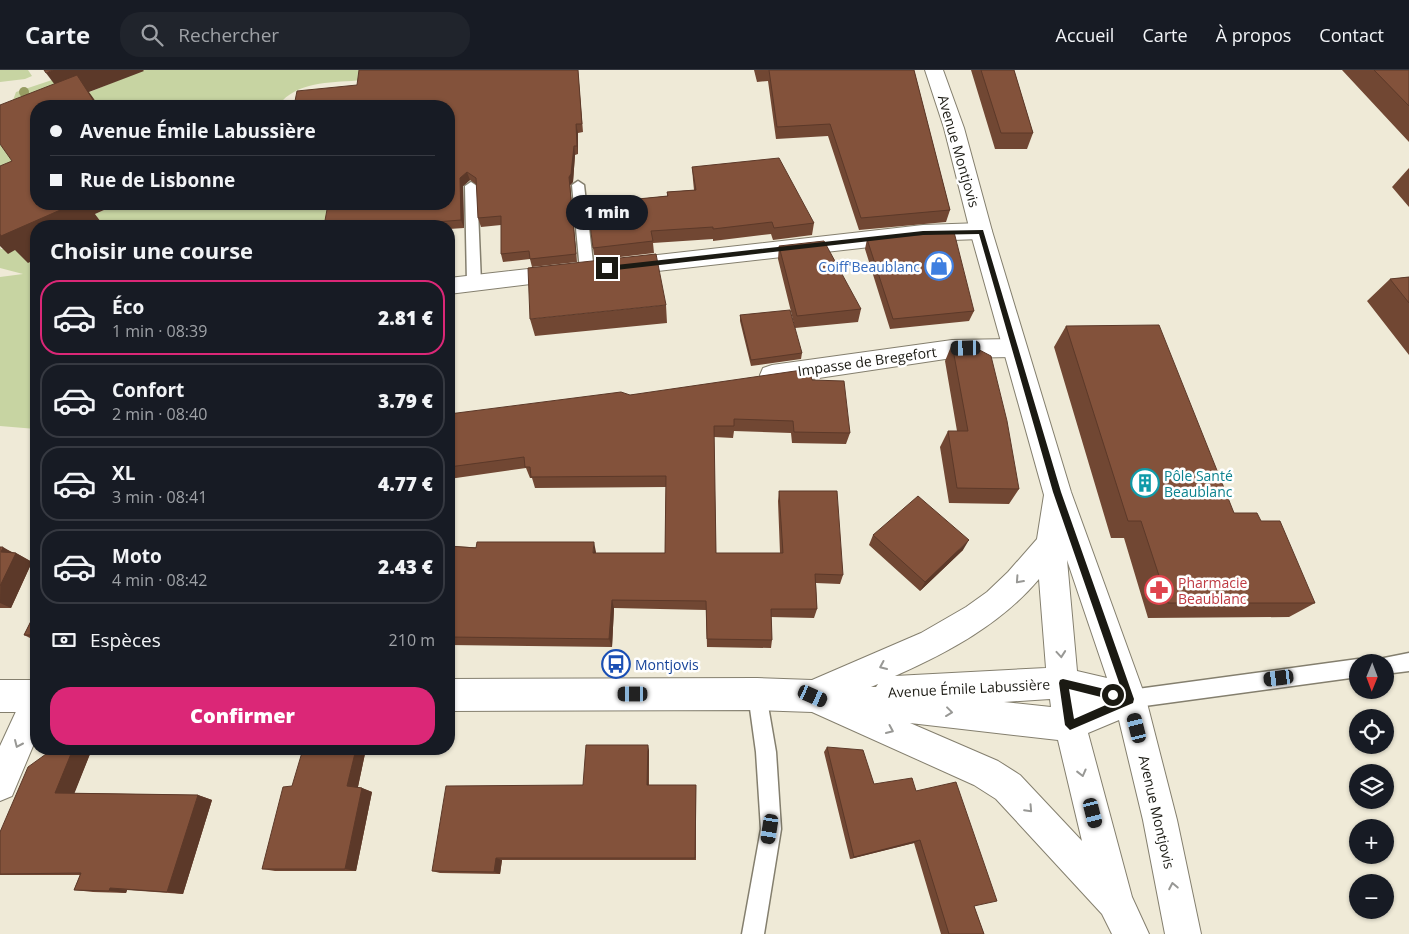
<!DOCTYPE html>
<html lang="fr">
<meta charset="utf-8">
<style>
:root{--surface:#171b24;--page:#20242c;--text:#f1f3f6;--muted:#9ea1a6;--line:#363941;--accent:#db2777}
body{margin:0;font-family:"Open Sans",sans-serif;background:var(--page);color:var(--text);height:100vh;display:flex;flex-direction:column;font-size:19px;white-space:nowrap}
*{box-sizing:border-box;margin:0}
p{font-size:16px;color:var(--muted)}
.icon{flex:none;width:28px;height:28px;fill:none;stroke:currentColor;stroke-width:2;stroke-linecap:round;stroke-linejoin:round}
.map{position:relative;flex:1;overflow:hidden}
.sheet{position:absolute;left:30px;top:150px;width:425px;height:535px;display:flex;flex-direction:column;background:var(--surface);border-radius:20px;box-shadow:0 1px 4px #0004}
.sheet>*{flex:none}
.top-card{position:absolute;left:30px;top:30px;width:425px;height:110px;border-radius:20px;box-shadow:0 1px 4px #0004;display:grid;align-content:center;height:110px;padding:0 20px;background:var(--surface)}
.needle{width:32px;rotate:181deg}
.controls{position:absolute;left:1349px;top:584px;display:grid;gap:10px}
.controls a{display:grid;place-items:center;width:45px;height:45px;border-radius:50%;background:var(--surface);box-shadow:0 1px 4px #0004;font-size:25px}
.end{position:absolute;width:22px;height:22px;margin:-11px;border:6px solid #1b1a13;background:#fff;box-shadow:0 0 0 2px #fff}
.from{border-radius:50%}
.bubble{position:absolute;height:35px;border-radius:18px;background:var(--surface);box-shadow:0 1px 4px #0004;font-size:16px;font-weight:800;line-height:35px;text-align:center}
.car{position:absolute;width:15px;height:30px;margin:-15px -8px;border-radius:6px;box-shadow:0 0 4px 1px #0007;background:linear-gradient(#222 24%,#8ab4d8 0 40%,#222 0 76%,#8ab4d8 0 86%,#222 0)}
.top-card b{display:flex;align-items:center;gap:18px;height:48px;font-size:19px}
.top-card b+b{border-top:1px solid var(--line)}
.top-card i{width:12px;height:12px;background:var(--text)}
ul{padding:0;list-style:none}
li{display:flex;align-items:center;gap:15px;height:75px;margin:0 10px 8px;padding:0 10px;border:2px solid var(--line);border-radius:20px}
li div{flex:1}
li b{display:block;font-size:19px}
li em{font-style:normal;font-weight:800}
li.on{border-color:var(--accent)}
li>.icon{width:45px;height:45px;stroke-width:1.5}
h2{padding:0 20px;font-size:22px;line-height:60px}
.pay{display:flex;align-items:center;gap:12px;height:55px;padding:0 20px;font-size:19px}
.pay p{margin-inline-start:auto}
.cta{display:flex;gap:10px;margin-top:auto;padding:10px 20px}
.cta a{flex:1;height:58px;border-radius:20px;background:var(--accent);color:#fff;font-size:20px;font-weight:800;line-height:58px;text-align:center}
header{display:flex;align-items:center;gap:30px;box-sizing:border-box;height:70px;padding:0 25px;background:var(--surface);border-bottom:1px solid var(--line)}
header strong{font-size:24px}
nav{display:flex;gap:28px;margin-inline-start:auto;font-size:18px}
.search{width:350px;height:45px;background:var(--page);display:flex;align-items:center;gap:12px;box-sizing:border-box;padding:0 18px;border-radius:20px;color:var(--muted);font-size:19px}
.map>svg:first-child{display:block}
.green{fill:#c7d4a2}
.lines{fill:none;stroke-linecap:round;stroke-linejoin:round}
.lane-casing{stroke:#847f6e;stroke-width:3}
.street-casing{stroke:#847f6e;stroke-width:2}
.secondary-casing{stroke:#847f6e;stroke-width:2}
.lane{fill:#fff;fill-rule:evenodd}
.street{fill:#fff;fill-rule:evenodd}
.secondary{fill:#fff;fill-rule:evenodd}
.tree{fill:#979c62}
.wall{fill:#714733}
.shaded-wall{fill:#5c3929}
.building{fill:#83523b;stroke:#5c3929}
.oneway{stroke:#989895}
.route{fill:#1b1a13}
.labels{text-anchor:middle;dominant-baseline:central;stroke-width:5;stroke-linejoin:round;paint-order:stroke}
.street-label{font-size:14px;fill:#1b1a13;stroke:#fff}
.shop-label{font-size:14px;fill:#366cbe;stroke:#fff;text-anchor:end}
.culture-label{font-size:14px;fill:#0d838f;stroke:#fff;text-anchor:start}
.health-label{font-size:14px;fill:#be3a42;stroke:#fff;text-anchor:start}
.transit-label{font-size:14px;fill:#164399;stroke:#fff;text-anchor:start}
</style>
<header>
<strong>Carte</strong>
<div class="search"><svg class="icon" aria-label="search" viewBox="0 0 24 24"><circle cx="10" cy="10" r="6"/><path d="M15 15l6 6"/></svg>Rechercher</div>
<nav><a>Accueil</a><a>Carte</a><a>À propos</a><a>Contact</a></nav>
</header>
<div class="map">
<svg width="1409" height="864" viewBox="0 0 1409 864">
<rect width="100%" height="100%" fill="#efead7"/>
<path class="green" d="M0,0H28L32,6L25,9L0,12Z
M143,0H363L362,10C334,13 303,10 282,31L280,36H36L18,93L0,101V66L16,22L52,10L80,26Z
M102,134H366L330,156H104L95,144L104,140L100,135Z
M0,177L1,179H18L36,189V359L0,356V207L23,204L0,198Z"/>
<g class="lines">
<defs>
<path id="lane" d="M578,111L584,115L594,201L592,204H582L580,201L572,115Z
M471,112L477,116L481,213L479,216H469L467,213L465,116Z
M1409,583V601L1385,604V592H1377L1379,589Z
M1358,589L1365,592H1358V607L1130,638L1123,636L1121,629L1123,622L1130,620Z
M757,615L764,617L766,624L776,682L781,759L764,864H742L761,759L756,682L748,624L750,617Z"/>
<path id="street" d="M981,153L989,156L992,161L989,166L981,169L923,171L622,205L614,203L611,197L614,191L622,189L923,155Z
M564,195L572,197L575,203L572,209L449,224V208Z
M1014,269L1023,271L1026,278L1023,285L1014,287L952,288L772,315L763,312L760,305L763,298L772,295L952,270Z
M36,617V669L12,726L0,731V676L25,622Z"/>
<path id="secondary" d="M925,0H943L964,58L992,161L1071,422L1146,629L1177,750L1201,864H1165L1143,750L1119,650L1088,663L1132,827L1149,864H1112L1102,844L996,729L974,715L812,642L757,640L449,641V609L757,608L812,610L921,563L966,537L987,522L1008,502L1037,469L1044,425L970,161L944,58ZM1067,490L1107,608L1077,601ZM1039,509L1046,598L895,606C949,582 1001,554 1039,509ZM878,614L876,617H871ZM1050,629L1051,637L1004,632ZM910,653L1058,670L1082,771L1020,705L998,691Z
M0,610H36V642H0Z"/>
</defs>
<use href="#lane" class="lane-casing"/>
<use href="#street" class="street-casing"/>
<use href="#secondary" class="secondary-casing"/>
<use href="#lane" class="lane"/>
<use href="#street" class="street"/>
<use href="#secondary" class="secondary"/>
</g>
<circle class="tree" cx="24" cy="22" r="5"/>
<path class="wall" d="M578,0L583,62L578,63V84L575,85L573,112L570,115L577,192L532,197L530,189L503,192L501,184V155L481,157L478,148L477,115L470,110L463,116L464,158L449,159V156H324L449,36Z
M754,0H914L950,140L946,152L859,160L828,66L776,69L768,11L757,12Z
M971,0H1014L1033,63L1027,79H995Z
M1342,0H1409V72Z
M692,97L814,153L812,165L773,170L771,164L713,171V169L653,173L654,183L595,190L593,178L597,133L667,126V122L694,120L693,110Z
M1409,98V137L1392,117Z
M867,169L974,241L969,251L890,259L865,179Z
M779,176L861,239L858,252L795,258L778,189Z
M1409,207V285L1367,231L1390,209Z
M666,235L667,253L535,266L530,249Z
M740,245L802,283L801,289L751,296L740,251Z
M1066,256L1234,443L1261,451L1315,533L1289,547L1148,548L1124,468H1111L1054,277Z
M952,274L1019,419L1009,434L949,433L940,377L948,361H957L945,291Z
M812,310L850,363L846,374L792,373L791,363L734,361L733,368L714,367L716,483H780L778,431L779,421L843,505L840,514L816,513L817,539L814,548L771,547L772,570L771,578L707,577L706,540L614,538L612,577L449,575V476L596,483H665L666,417L535,418L532,408H530L526,398L449,409V344L630,325Z
M873,465L963,480L920,521L869,475Z
M0,477L12,482L16,483L32,492L11,538H0Z
M36,541V571L24,565Z
M827,677L874,714L916,721L974,836L984,864H941L914,773L850,789L824,682Z
M53,679H92L74,723L198,725L212,730L183,824L127,820L126,823L93,822L74,820L80,805H0V762Z
M366,679L358,717L362,718L372,722L356,801H275L262,799L292,716Z
M649,680V715H696V790H502L500,804L440,803L432,801L583,715Z"/>
<path class="shaded-wall" d="M53,0H143L144,1L89,22L99,36H97L67,31L46,3Z
M576,54L578,63V84L577,76Z
M574,76L575,85L573,112L570,115L577,192L576,184L569,107Z
M467,102L470,110L463,116L464,158L461,150L460,108Z
M74,134H102L100,135L104,140L95,144L104,156H36V189L28,193L15,180L8,184L0,176V161Z
M969,470L963,480L920,521L925,512Z
M594,472L596,482L595,493L593,483Z
M3,477L15,484L16,483L32,492L11,538L0,533L1,482Z
M612,530L614,538L612,577L609,569Z
M648,675L649,680L648,720L647,715Z
M73,679H92L73,727L55,723Z
M356,679H366L357,721L347,716Z
M362,718L372,722L356,801L345,799Z
M198,725L212,730L183,824L167,822Z
M920,770L914,773L850,789L854,787Z
M496,788L502,790L500,804L494,802Z
M110,818L127,820L126,823L109,821Z"/>
<path class="building" d="M44,0H53L46,3Z
M359,0H578L582,54H576L577,76H574L571,104L569,107L576,184L530,189L529,181L501,184V146L478,148L476,108L467,102L460,108L461,150L387,156H324L328,134H449V36H294L297,21L357,15Z
M769,0H914L950,140L861,148L830,54L777,57Z
M981,0H1014L1033,63H1001Z
M1374,0H1409V36Z
M77,5L97,36H36V134H74L1,166L0,164V96L12,91L0,74V35Z
M779,88L814,153L774,158L772,152L713,159V157L651,161L653,171L593,178L587,130L597,133L668,126L667,122L696,120L692,97Z
M954,162L974,241L893,249L867,169Z
M824,171L861,239L797,246L779,176Z
M656,184L666,235L530,249L528,198Z
M1409,207V233L1390,209Z
M790,240L802,283L751,290L740,245Z
M1159,255L1234,443H1257L1261,451H1280L1315,533H1168L1141,451H1128L1066,256Z
M966,273L991,286L1007,351L1019,419L957,418L948,361H968L952,274Z
M809,299L812,310L844,311L850,363L794,362L793,351L734,349V356H714L716,483H783L779,421H837L843,505L815,504L817,539H771L772,570L707,569L706,531L612,530L609,569L449,567V476L476,478L477,472H594L593,483H665L666,406L531,407L530,397H525L524,387L449,397V344L621,322L630,325Z
M918,426L969,470L925,512L873,465Z
M0,477H3L1,482L16,483L0,516Z
M36,541V565H24Z
M586,675H648L647,715H696L695,788H496L494,802L432,801L446,716L583,715Z
M827,677L863,680L874,714L912,708L916,721L956,712L997,831L974,836L984,864H949L920,770L854,787Z
M53,679H73L55,723L198,725L167,822L110,818L109,821L74,820L81,803L0,804V762L28,697Z
M303,679H356L347,716L362,718L345,799H262L283,717L292,716Z"/>
<defs><path id="oneway-chevron" d="M-2-3.5L2.5 0L-2 3.5" fill="none" stroke-width="1.6" stroke-linecap="round" stroke-linejoin="round" transform="scale(1.25)"/></defs>
<g class="oneway">
<use href="#oneway-chevron" transform="translate(1019 510) rotate(132)"/>
<use href="#oneway-chevron" transform="translate(1061 584) rotate(85)"/>
<use href="#oneway-chevron" transform="translate(883 596) rotate(156)"/>
<use href="#oneway-chevron" transform="translate(949 642) rotate(7)"/>
<use href="#oneway-chevron" transform="translate(890 660) rotate(24)"/>
<use href="#oneway-chevron" transform="translate(18 674) rotate(114)"/>
<use href="#oneway-chevron" transform="translate(1082 703) rotate(76)"/>
<use href="#oneway-chevron" transform="translate(1029 739) rotate(47)"/>
<use href="#oneway-chevron" transform="translate(1173 816) rotate(-101)"/>
</g>
<path class="route" d="M983,160L1061,422L1134,629L1133,633L1070,660L1065,655L1059,613L1060,610L1063,609L1113,621L1118,625L1113,630L1069,619L1074,649L1124,627L1053,422L979,164L923,165L607,201L604,198L607,196L923,161Z"/>
<defs>
<symbol id="shop-ring" viewBox="-11 -11 22 22"><circle r="9.5" fill="#fff" stroke="#3f7fe0" stroke-width="1.5"/><path d="M-5-2.5h2.3a2.7 3.5 0 0 1 5.4 0H5L5.5 6h-11ZM-1.5-2.5h3a1.5 2.3 0 0 0-3 0Z" fill="#3f7fe0"/></symbol>
<symbol id="building-ring" viewBox="-11 -11 22 22"><circle r="9.5" fill="#fff" stroke="#0f9aa8" stroke-width="1.5"/><path d="M-4-6H4V6H1V3H-1V6H-4ZM-2.5-4.3h1.7v1.8h-1.7ZM.8-4.3h1.7v1.8H.8ZM-2.5-1h1.7V.8h-1.7ZM.8-1h1.7V.8H.8Z" fill="#0f9aa8"/></symbol>
<symbol id="pharmacy-ring" viewBox="-11 -11 22 22"><circle r="9.5" fill="#fff" stroke="#e0444e" stroke-width="1.5"/><path d="M-2-6h4v4h4v4h-4v4h-4v-4h-4v-4h4Z" fill="#e0444e"/></symbol>
<symbol id="bus-ring" viewBox="-11 -11 22 22"><circle r="9.5" fill="#fff" stroke="#1a4fb4" stroke-width="1.5"/><path d="M-5-6H5V4H4V6H2V4H-2V6H-4V4H-5ZM-3.5-4V0h7V-4ZM-3.5 1.2v1.5H-2V1.2ZM2 1.2v1.5H3.5V1.2Z" fill="#1a4fb4"/></symbol>
</defs>
<g fill-rule="evenodd">
<use href="#shop-ring" x="923" y="180" width="32" height="32"/>
<use href="#building-ring" x="1129" y="397" width="32" height="32"/>
<use href="#pharmacy-ring" x="1143" y="504" width="32" height="32"/>
<use href="#bus-ring" x="600" y="578" width="32" height="32"/>
</g>
<g class="labels">
<g class="street-label">
<text transform="translate(959 81) rotate(74)">Avenue Montjovis</text>
<text transform="translate(867 291) rotate(-8)">Impasse de Bregefort</text>
<text transform="translate(969 618) rotate(-3)">Avenue Émile Labussière</text>
<text transform="translate(1157 742) rotate(77)">Avenue Montjovis</text>
</g>
<g class="shop-label">
<text x="920" y="196">Coiff'Beaublanc</text>
</g>
<g class="culture-label">
<text x="1164" y="405">Pôle Santé<tspan x="1164" dy="16">Beaublanc</tspan></text>
</g>
<g class="health-label">
<text x="1178" y="512">Pharmacie<tspan x="1178" dy="16">Beaublanc</tspan></text>
</g>
<g class="transit-label">
<text x="635" y="594">Montjovis</text>
</g>
</g>
</svg>
<div class="controls">
<a><svg class="needle" viewBox="-14 -14 28 28"><path d="M0-13l5 13h-10z" fill="#e53935"/><path d="M0 13l5-13h-10z" fill="#9ea1a6"/></svg></a>
<a><svg class="icon" aria-label="locate" viewBox="0 0 24 24"><circle cx="12" cy="12" r="6"/><path d="M12 2v4M12 18v4M2 12h4M18 12h4"/></svg></a>
<a><svg class="icon" aria-label="layers" viewBox="0 0 24 24"><path d="M12 4l9 5-9 5-9-5zM3 14l9 5 9-5"/></svg></a>
<a>+</a>
<a>−</a>
</div>
<i class="end from" style="left:1113px;top:625px"></i>
<i class="end" style="left:607px;top:198px"></i>
<div class="bubble" style="left:566px;top:125px;width:82px">1 min</div>
<i class="car" style="left:966px;top:278px;rotate:269deg"></i>
<i class="car" style="left:1279px;top:608px;rotate:263deg"></i>
<i class="car" style="left:633px;top:624px;rotate:270deg"></i>
<i class="car" style="left:813px;top:626px;rotate:114deg"></i>
<i class="car" style="left:1137px;top:658px;rotate:346deg"></i>
<i class="car" style="left:1093px;top:743px;rotate:166deg"></i>
<i class="car" style="left:770px;top:759px;rotate:189deg"></i>
<div class="top-card">
<b><i class="from"></i>Avenue Émile Labussière</b>
<b><i></i>Rue de Lisbonne</b>
</div>
<section class="sheet">
<h2>Choisir une course</h2>
<ul>
<li class="on"><svg class="icon" aria-label="car" viewBox="0 0 24 24"><path d="M5 17H2v-5l4-1 3-4h7l3 4 3 1v5h-3M9 17h6M6 11h13"/><circle cx="7" cy="17" r="2"/><circle cx="17" cy="17" r="2"/></svg><div><b>Éco</b><p>1 min · 08:39</p></div><em>2.81 €</em></li>
<li><svg class="icon" aria-label="car" viewBox="0 0 24 24"><path d="M5 17H2v-5l4-1 3-4h7l3 4 3 1v5h-3M9 17h6M6 11h13"/><circle cx="7" cy="17" r="2"/><circle cx="17" cy="17" r="2"/></svg><div><b>Confort</b><p>2 min · 08:40</p></div><em>3.79 €</em></li>
<li><svg class="icon" aria-label="car" viewBox="0 0 24 24"><path d="M5 17H2v-5l4-1 3-4h7l3 4 3 1v5h-3M9 17h6M6 11h13"/><circle cx="7" cy="17" r="2"/><circle cx="17" cy="17" r="2"/></svg><div><b>XL</b><p>3 min · 08:41</p></div><em>4.77 €</em></li>
<li><svg class="icon" aria-label="car" viewBox="0 0 24 24"><path d="M5 17H2v-5l4-1 3-4h7l3 4 3 1v5h-3M9 17h6M6 11h13"/><circle cx="7" cy="17" r="2"/><circle cx="17" cy="17" r="2"/></svg><div><b>Moto</b><p>4 min · 08:42</p></div><em>2.43 €</em></li>
</ul>
<div class="pay"><svg class="icon" aria-label="cash" viewBox="0 0 24 24"><path d="M3 7h18v10H3z"/><circle cx="12" cy="12" r="2"/></svg>Espèces<p>210 m</p></div>
<div class="cta"><a>Confirmer</a></div>
</section>
</div>
